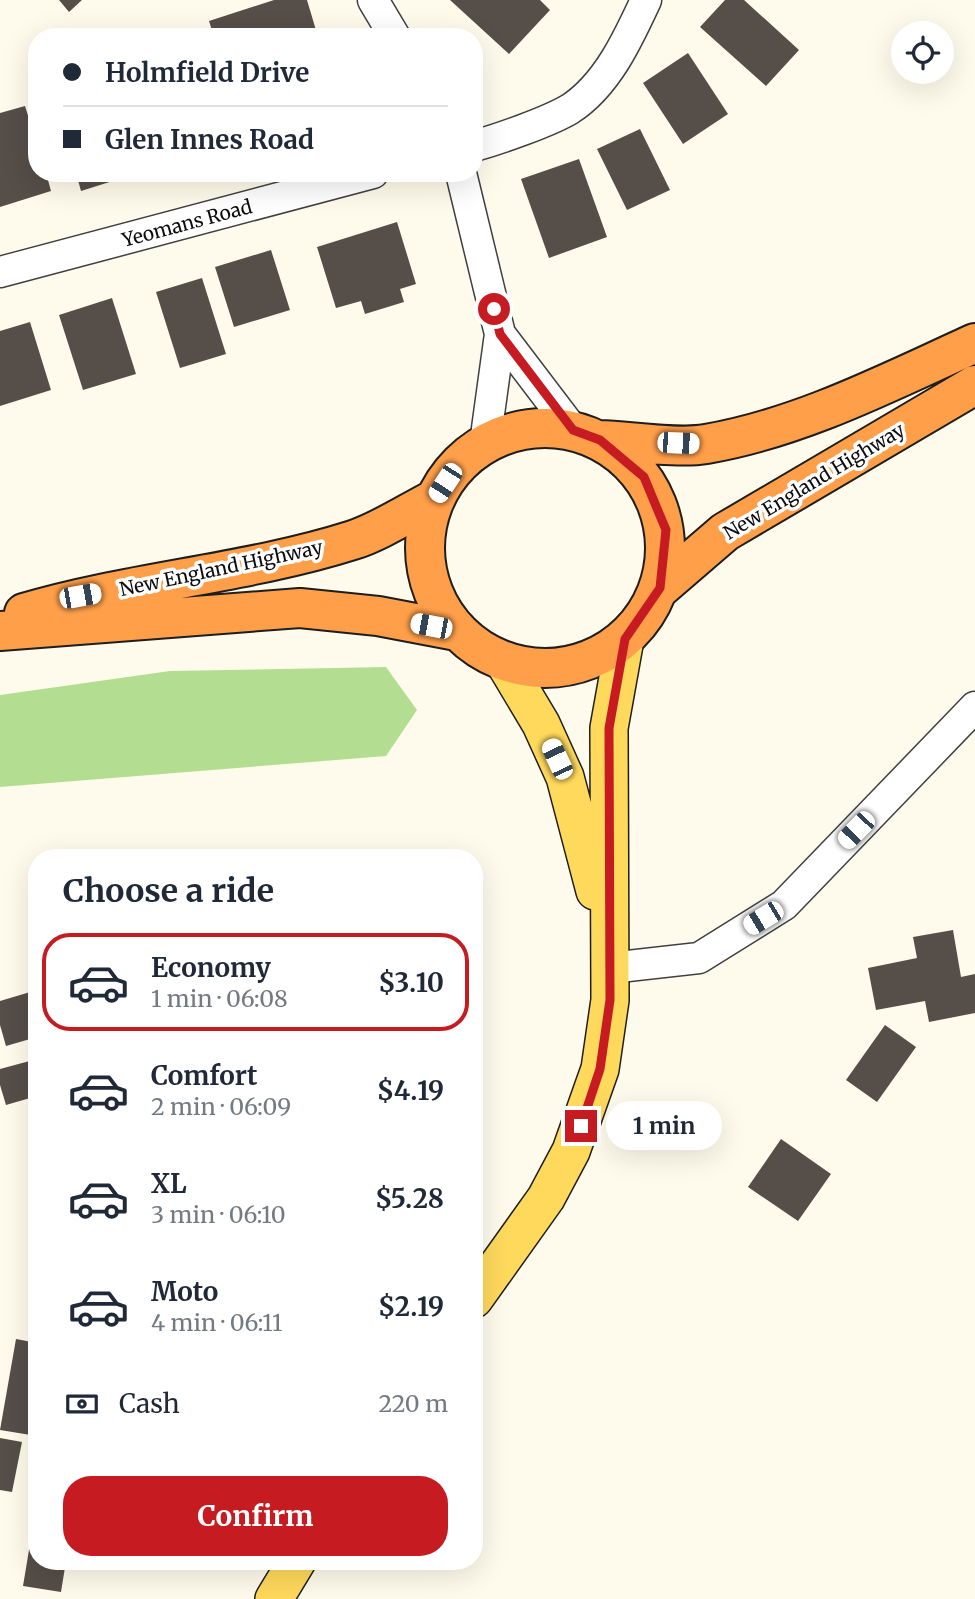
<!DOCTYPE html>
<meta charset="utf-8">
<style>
:root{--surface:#fff;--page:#f2f2f3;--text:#1f2937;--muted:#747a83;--line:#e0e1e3;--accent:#c61b21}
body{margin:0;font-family:Merriweather,serif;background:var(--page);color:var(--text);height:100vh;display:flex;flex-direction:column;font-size:26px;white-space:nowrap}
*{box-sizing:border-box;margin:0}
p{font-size:23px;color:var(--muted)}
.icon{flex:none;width:38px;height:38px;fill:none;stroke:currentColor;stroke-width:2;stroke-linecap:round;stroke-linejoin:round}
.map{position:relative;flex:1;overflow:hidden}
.side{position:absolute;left:28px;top:849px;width:455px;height:721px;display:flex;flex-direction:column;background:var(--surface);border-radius:28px;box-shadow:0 7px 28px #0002}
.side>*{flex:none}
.banner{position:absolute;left:28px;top:28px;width:455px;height:154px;border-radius:28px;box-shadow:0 7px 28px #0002;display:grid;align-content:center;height:154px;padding:0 35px;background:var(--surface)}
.buttons{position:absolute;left:891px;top:21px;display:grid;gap:14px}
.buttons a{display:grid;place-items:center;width:63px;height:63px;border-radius:50%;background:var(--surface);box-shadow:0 7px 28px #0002;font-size:35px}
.end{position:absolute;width:32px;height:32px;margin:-16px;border:9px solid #c61b21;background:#fff;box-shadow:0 0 0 4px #fff}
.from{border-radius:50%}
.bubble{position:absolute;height:49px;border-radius:24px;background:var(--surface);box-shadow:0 7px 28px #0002;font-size:23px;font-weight:700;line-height:49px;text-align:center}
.car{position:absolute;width:21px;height:42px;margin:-21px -10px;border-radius:9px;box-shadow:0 0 5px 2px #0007;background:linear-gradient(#fff 24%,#345 0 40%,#fff 0 76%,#345 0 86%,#fff 0)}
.banner b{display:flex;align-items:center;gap:24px;height:66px;font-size:26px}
.banner b+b{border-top:2px solid var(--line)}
.banner i{width:18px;height:18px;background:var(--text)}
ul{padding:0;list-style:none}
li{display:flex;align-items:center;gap:21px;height:98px;margin:0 14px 10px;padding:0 21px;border:4px solid transparent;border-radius:28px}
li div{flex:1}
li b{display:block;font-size:26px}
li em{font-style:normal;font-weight:700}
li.active{border-color:var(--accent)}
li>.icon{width:63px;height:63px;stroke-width:1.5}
h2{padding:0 35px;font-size:32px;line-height:84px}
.pay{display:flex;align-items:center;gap:18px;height:77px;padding:0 35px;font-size:26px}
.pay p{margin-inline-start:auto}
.button{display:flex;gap:14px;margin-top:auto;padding:14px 35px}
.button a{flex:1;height:80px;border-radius:28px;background:var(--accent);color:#fff;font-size:28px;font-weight:700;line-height:80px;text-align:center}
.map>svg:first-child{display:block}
.forest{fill:#b3de91}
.building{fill:#564e48}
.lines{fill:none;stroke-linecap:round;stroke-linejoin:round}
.minor-casing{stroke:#404040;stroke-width:33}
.major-casing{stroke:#1e1e1e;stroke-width:40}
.highway-casing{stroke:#1e1e1e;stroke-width:42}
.minor{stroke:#fff;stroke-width:30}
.major{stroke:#ffd95c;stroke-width:37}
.highway{stroke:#ff9f4a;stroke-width:38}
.route{stroke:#c61b21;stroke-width:9}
.labels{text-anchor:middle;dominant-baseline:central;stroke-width:7;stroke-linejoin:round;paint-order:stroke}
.street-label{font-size:19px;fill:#0d0d0d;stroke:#fff}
</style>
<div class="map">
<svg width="975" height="1599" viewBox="0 0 975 1599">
<rect width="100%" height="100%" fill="#fffbec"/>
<path class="forest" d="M386,667L417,710L386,756L0,787V695L170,671Z"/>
<path class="building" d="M59,0H82L69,12Z
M274,0H307L318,37H214L209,21Z
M450,0H540L550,10L509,54Z
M725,0H744L799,50L766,86L700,27Z
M688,53L728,114L683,144L643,83Z
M25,106L37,144V173H46L51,191L0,207V113Z
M640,129L670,190L627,210L597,149Z
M579,159L607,237L549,258L521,179Z
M76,173H135V174L81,191Z
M397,222L416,284L400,289L404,302L365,314L361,301L336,308L317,247Z
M271,250L290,310L234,327L215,267Z
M202,278L226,354L180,368L156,292Z
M112,298L136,374L83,390L59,315Z
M30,322L51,390L0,406V331Z
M953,930L961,977L975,974V1013L929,1022L925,1001L876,1010L868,968L917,958L913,937Z
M37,990V1037L6,1046L0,1025V1001Z
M885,1025L916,1047L877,1102L846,1080Z
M37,1059V1096L6,1105L0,1085V1069Z
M781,1139L831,1174L798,1221L748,1187Z
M16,1339L37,1343V1436L0,1430Z
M0,1438L22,1442L12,1492L0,1490Z
M33,1526H37V1561H66L61,1592L23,1586Z"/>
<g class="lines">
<defs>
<path id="minor" d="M373,0L395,37
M474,146C499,139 548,122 570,109C607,85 628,39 646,0
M461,173L500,334L485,443
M0,272L373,173
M500,334L573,430
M610,968L699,958L784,905L975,707"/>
<path id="major" d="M504,662L541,724L565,777L595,891
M474,1299L546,1198L571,1151L600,1069L610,1000L609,728L625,639
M274,1599L297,1561"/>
<path id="highway" d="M425 548a120 120 0 1 1 240 0a120 120 0 1 1-240 0Z
M600,440C630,441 678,449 706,444C800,428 889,382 975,343
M660,588L725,532L975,385
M24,613C132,581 246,574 353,540C381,531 409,512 435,499
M0,631L300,608L378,616L457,631"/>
</defs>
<use href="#minor" class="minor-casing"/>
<use href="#major" class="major-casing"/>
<use href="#highway" class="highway-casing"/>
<use href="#minor" class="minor"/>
<use href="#major" class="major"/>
<use href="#highway" class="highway"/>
</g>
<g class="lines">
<path class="route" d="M494,309L500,334L573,430L600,440L644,477L666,530L660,588L625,639L609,728L610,1000L600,1069L581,1126"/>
</g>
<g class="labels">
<g class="street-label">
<text transform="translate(187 223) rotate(-15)">Yeomans Road</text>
<text transform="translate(814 481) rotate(-31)">New England Highway</text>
<text transform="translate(221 568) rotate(-12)">New England Highway</text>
</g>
</g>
</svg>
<div class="buttons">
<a><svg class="icon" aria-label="locate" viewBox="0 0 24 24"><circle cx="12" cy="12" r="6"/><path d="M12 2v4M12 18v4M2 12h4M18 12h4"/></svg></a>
</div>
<i class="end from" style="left:494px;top:309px"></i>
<i class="end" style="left:581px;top:1126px"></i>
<div class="bubble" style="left:606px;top:1101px;width:116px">1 min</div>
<i class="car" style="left:678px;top:443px;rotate:92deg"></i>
<i class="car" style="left:445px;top:483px;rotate:213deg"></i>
<i class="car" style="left:80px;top:596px;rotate:80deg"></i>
<i class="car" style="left:431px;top:626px;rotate:281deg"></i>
<i class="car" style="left:557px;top:759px;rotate:335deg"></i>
<i class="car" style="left:856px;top:830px;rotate:224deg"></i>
<i class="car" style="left:763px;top:918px;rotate:239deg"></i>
<div class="banner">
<b><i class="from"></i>Holmfield Drive</b>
<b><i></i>Glen Innes Road</b>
</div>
<section class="side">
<h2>Choose a ride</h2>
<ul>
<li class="active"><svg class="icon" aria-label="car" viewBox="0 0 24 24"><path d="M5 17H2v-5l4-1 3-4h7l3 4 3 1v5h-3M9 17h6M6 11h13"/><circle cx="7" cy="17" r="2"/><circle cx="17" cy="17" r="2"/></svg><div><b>Economy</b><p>1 min · 06:08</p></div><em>$3.10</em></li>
<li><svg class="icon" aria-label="car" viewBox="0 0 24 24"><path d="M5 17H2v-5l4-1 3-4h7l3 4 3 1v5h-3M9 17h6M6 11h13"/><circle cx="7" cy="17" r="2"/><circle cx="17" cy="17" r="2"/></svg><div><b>Comfort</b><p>2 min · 06:09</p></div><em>$4.19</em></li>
<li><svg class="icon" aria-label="car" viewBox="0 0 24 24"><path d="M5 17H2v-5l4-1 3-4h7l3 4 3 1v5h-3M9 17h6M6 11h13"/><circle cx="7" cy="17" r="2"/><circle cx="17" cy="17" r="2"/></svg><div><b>XL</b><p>3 min · 06:10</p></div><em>$5.28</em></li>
<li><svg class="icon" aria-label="car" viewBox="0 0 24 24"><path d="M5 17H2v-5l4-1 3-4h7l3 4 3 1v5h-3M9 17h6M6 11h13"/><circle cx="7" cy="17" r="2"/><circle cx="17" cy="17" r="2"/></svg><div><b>Moto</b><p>4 min · 06:11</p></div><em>$2.19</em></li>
</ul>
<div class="pay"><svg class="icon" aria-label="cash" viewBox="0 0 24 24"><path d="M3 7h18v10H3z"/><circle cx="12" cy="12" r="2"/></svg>Cash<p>220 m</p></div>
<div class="button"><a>Confirm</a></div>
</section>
</div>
